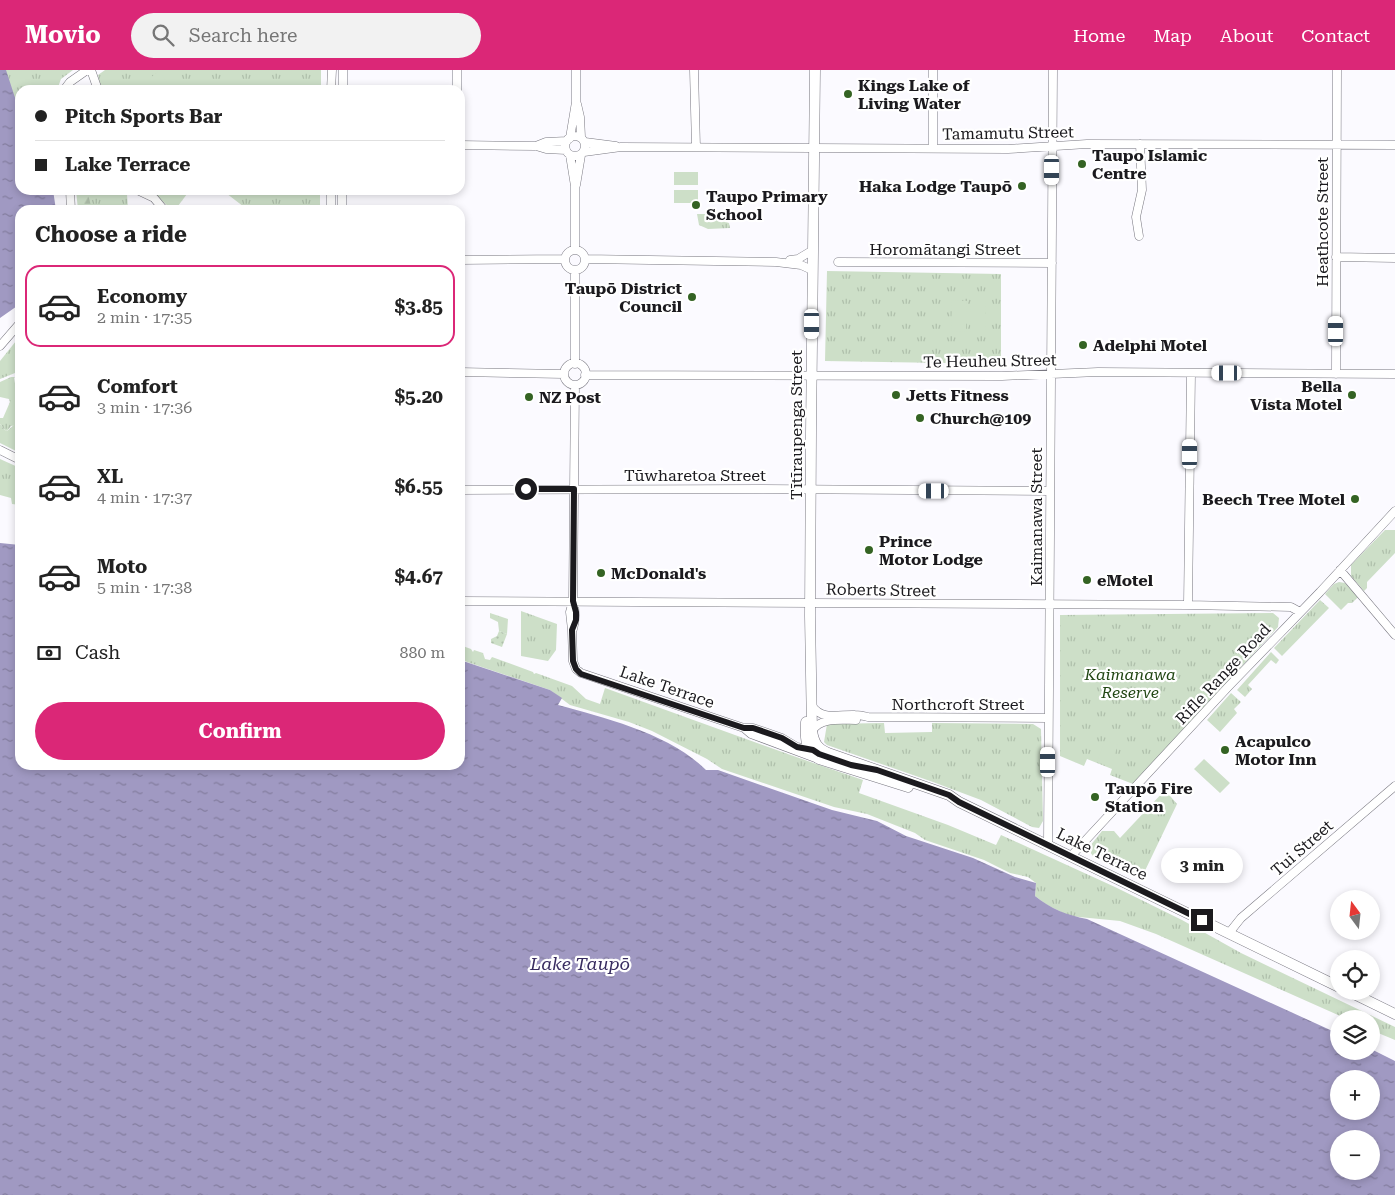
<!DOCTYPE html>
<meta charset="utf-8">
<style>
:root{--surface:#fff;--page:#f2f2f2;--text:#222;--muted:#767676;--line:#e0e0e0;--accent:#db2777}
body{margin:0;font-family:"Roboto Serif",serif;background:var(--page);color:var(--text);height:100vh;display:flex;flex-direction:column;font-size:19px;white-space:nowrap}
*{box-sizing:border-box;margin:0}
p{font-size:16px;color:var(--muted)}
.icon{flex:none;width:28px;height:28px;fill:none;stroke:currentColor;stroke-width:2;stroke-linecap:round;stroke-linejoin:round}
.map{position:relative;flex:1;overflow:hidden}
.panel{position:absolute;left:15px;top:135px;width:450px;height:565px;display:flex;flex-direction:column;background:var(--surface);border-radius:15px;box-shadow:0 2px 8px #0003}
.panel>*{flex:none}
.banner{position:absolute;left:15px;top:15px;width:450px;height:110px;border-radius:15px;box-shadow:0 2px 8px #0003;display:grid;align-content:center;height:110px;padding:0 20px;background:var(--surface)}
.needle{width:32px;rotate:345deg}
.fabs{position:absolute;left:1330px;top:820px;display:grid;gap:10px}
.fabs a{display:grid;place-items:center;width:50px;height:50px;border-radius:50%;background:var(--surface);box-shadow:0 2px 8px #0003;font-size:25px}
.end{position:absolute;width:22px;height:22px;margin:-11px;border:6px solid #1b1a1e;background:#fff;box-shadow:0 0 0 2px #fff}
.from{border-radius:50%}
.bubble{position:absolute;height:35px;border-radius:18px;background:var(--surface);box-shadow:0 2px 8px #0003;font-size:16px;font-weight:700;line-height:35px;text-align:center}
.car{position:absolute;width:15px;height:30px;margin:-15px -8px;border-radius:6px;box-shadow:0 0 4px 1px #0007;background:linear-gradient(#fff 24%,#345 0 40%,#fff 0 76%,#345 0 86%,#fff 0)}
.banner b{display:flex;align-items:center;gap:18px;height:48px;font-size:19px}
.banner b+b{border-top:1px solid var(--line)}
.banner i{width:12px;height:12px;background:var(--text)}
ul{padding:0;list-style:none}
li{display:flex;align-items:center;gap:15px;height:82px;margin:0 10px 8px;padding:0 10px;border:2px solid transparent;border-radius:15px}
li div{flex:1}
li b{display:block;font-size:19px}
li em{font-style:normal;font-weight:700}
li.selected{border-color:var(--accent)}
li>.icon{width:45px;height:45px;stroke-width:1.5}
h2{padding:0 20px;font-size:22px;line-height:60px}
.pay{display:flex;align-items:center;gap:12px;height:55px;padding:0 20px;font-size:19px}
.pay p{margin-inline-start:auto}
.action{display:flex;gap:10px;margin-top:auto;padding:10px 20px}
.action a{flex:1;height:58px;border-radius:30px;background:var(--accent);color:#fff;font-size:20px;font-weight:700;line-height:58px;text-align:center}
header{display:flex;align-items:center;gap:30px;box-sizing:border-box;height:70px;padding:0 25px;background:var(--accent);color:#fff}
header strong{font-size:24px}
nav{display:flex;gap:28px;margin-inline-start:auto;font-size:18px}
.search{width:350px;height:45px;background:var(--page);display:flex;align-items:center;gap:12px;box-sizing:border-box;padding:0 18px;border-radius:28px;color:var(--muted);font-size:19px}
.map>svg:first-child{display:block}
.grass{fill:url(#grass-tufts)}
.forest{fill:url(#forest-firs)}
.garden{fill:url(#garden-dots)}
.pitch{fill:#cddfc8}
.water{fill:url(#water-ripples);fill-rule:evenodd}
.lines{fill:none;stroke-linecap:round;stroke-linejoin:round}
.minor-casing{stroke:#797881;stroke-width:9}
.major-casing{stroke:#797881;stroke-width:11}
.minor{stroke:#fff;stroke-width:8}
.major{stroke:#fff;stroke-width:10}
.route{stroke:#1b1a1e;stroke-width:6}
.poi-dot{fill:#346323;stroke:#fff;stroke-width:2}
.labels{text-anchor:middle;dominant-baseline:central;stroke-width:4.5;stroke-linejoin:round;paint-order:stroke}
.poi-label{font-size:16px;font-weight:bold;fill:#1b1a1e;stroke:#fff;text-anchor:start}
.street-label{font-size:16px;fill:#1b1a1e;stroke:#fff}
.park-label{font-size:16px;font-style:italic;fill:#214613;stroke:#fff}
.water-label{font-size:18px;font-style:italic;fill:#382c60;stroke:#fff}
</style>
<header>
<strong>Movio</strong>
<div class="search"><svg class="icon" aria-label="search" viewBox="0 0 24 24"><circle cx="10" cy="10" r="6"/><path d="M15 15l6 6"/></svg>Search here</div>
<nav><a>Home</a><a>Map</a><a>About</a><a>Contact</a></nav>
</header>
<div class="map">
<svg width="1395" height="1125" viewBox="0 0 1395 1125">
<defs>
<pattern id="grass-tufts" width="24" height="20" patternUnits="userSpaceOnUse" patternTransform="scale(1.25)"><rect width="24" height="20" fill="#cddfc8"/><path d="M3 7l-1-3M5 7V3M7 7l1-3M15 17l-1-3M17 17v-4M19 17l1-3" fill="none" stroke="#afbfab"/></pattern>
<pattern id="forest-firs" width="22" height="20" patternUnits="userSpaceOnUse" patternTransform="scale(1.25)"><rect width="22" height="20" fill="#cddfc8"/><path d="M5 1l3.5 6h-7zM16 11l3.5 6h-7z" fill="#afbfab"/></pattern>
<pattern id="garden-dots" width="8" height="8" patternUnits="userSpaceOnUse" patternTransform="scale(1.25)"><rect width="8" height="8" fill="#cddfc8"/><path d="M2 2h.1M6 6h.1" fill="none" stroke="#afbfab" stroke-width="1.8" stroke-linecap="round"/></pattern>
<pattern id="water-ripples" width="26" height="14" patternUnits="userSpaceOnUse" patternTransform="scale(1.25)"><rect width="26" height="14" fill="#a099c2"/><path d="M2 4q2-2 4 0t4 0M15 11q2-2 4 0t4 0" fill="none" stroke="#827c9d"/></pattern>
</defs>
<rect width="100%" height="100%" fill="#fbfaff"/>
<path class="grass" d="M2,0H73L61,9L57,20H20V45Z
M105,0H321V20H101L98,5Z
M76,120H124L127,124L128,140H78Z
M146,120H190L175,140H172L156,125Z
M222,120H320V139L248,140Z
M697,144H709L729,153L730,158L708,159L699,155Z
M827,201L1001,204V294L825,291Z
M20,266V301L0,309V291Z
M11,307H15L14,308L18,330H20V357L18,355L11,356L7,361L5,360L0,354V348H3L10,332L9,329L0,327V312Z
M0,389L20,398V435L12,434L11,428L0,425Z
M1385,460H1395V483L1367,512V518L1364,521L1351,506V495Z
M1339,512L1345,513L1358,527L1352,533H1348L1341,540L1325,524L1334,514Z
M1320,530L1329,538L1282,586L1274,578Z
M521,541L557,554L556,580L548,591L521,586Z
M490,543L508,549L507,564L499,561L498,552L490,548Z
M1273,543L1279,548L1278,557L1133,714L1110,705L1112,699L1087,689L1084,696L1060,686V545Z
M460,575L471,579L473,582L474,580L483,583L485,589L490,590L492,587L533,602L534,604L536,603L572,616L586,629L600,634L605,618C691,649 777,681 863,710L859,723L948,755L996,775L1001,765L1115,817L1182,850L1241,883L1395,957V970L1371,960V949H1347L1156,864L1120,851L1069,846L1047,835L1035,826L1036,813L1028,807L1010,803L984,790L925,770L915,763L867,744L834,737L722,699L707,689L652,661L629,652L570,635L550,620L467,592L460,588Z
M1271,582L1279,590L1276,594L1271,590L1248,615L1252,619L1245,627L1237,620Z
M1231,623L1241,632L1234,639L1237,643L1220,662L1207,650Z
M884,653L885,663L932,662V653L1033,654L1041,659L1043,751L1039,758L1032,757L981,730L933,712L827,675L824,672L827,654Z
M1165,720L1177,734L1141,809L1093,786L1090,782V776L1102,761H1114L1120,768Z"/>
<path class="forest" d="M77,120H85L89,128L92,140H79Z
M0,354L5,360L7,361L15,354L20,357V383L0,373Z"/>
<path class="garden" d="M499,561L507,564L502,577L491,573V569L497,566Z"/>
<path class="pitch" d="M159,1L172,20H159L150,8Z
M674,102H698V115H674Z
M674,120H698V133H674Z
M952,230L967,231L966,262L951,261Z
M971,231H986L985,262H970Z
M1105,670L1118,675L1110,697L1097,692Z
M1204,689L1230,713L1220,723L1194,699Z"/>
<path class="water" d="M0,0H6L20,43V120H53L56,140H20V234L0,248Z
M0,473L20,475V695H460V590L550,620L562,628L558,635C606,648 670,664 706,700H718L832,740L877,751L906,766L973,788L1015,807L1036,813L1035,826C1051,839 1067,845 1087,849L1339,964V981H1371V979L1395,991V1125H0ZM1339,1009H1371V1041H1339ZM1339,1069H1371V1101H1339Z"/>
<g class="lines">
<defs>
<path id="minor" d="M91,0L98,20
M694,0L696,77
M64,20L70,12L87,0
M331,20L332,0
M343,20V0
M457,20V0
M577,34L580,47L581,67
M565 76a10 10 0 1 1 20 0a10 10 0 1 1-20 0Z
M570,68L576,32V0
M585,72L616,76
M460,75L536,76L546,79L566,80
M536,76L546,72L567,71
M933,78V0
M584,82L621,77L1008,79L1087,74L1395,75
M570,85L575,116V179
M576,115L581,85
M70,120L71,140
M137,120L154,128L164,140
M331,140V120
M342,140V120
M1139,166L1136,147L1142,120L1140,74
M565 190a10 10 0 1 1 20 0a10 10 0 1 1-20 0Z
M1336,187L1395,188
M585,189L776,192L801,195L812,200
M460,190L565,189
M790,190L798,189L813,180
M838,192L1052,193
M0,276L20,253
M564 304a11 11 0 1 1 22 0a11 11 0 1 1-22 0Z
M575,294V200
M460,302L564,304
M1336,304L1337,0
M585,305L1002,306L1098,302L1395,304
M0,380L20,390
M460,420L763,419L1050,421
M1340,500L1395,565
M460,531L1188,535L1291,537L1300,542
M573,531L570,542L572,560L573,591L576,599L581,603L732,654L744,658H753L782,668L797,677L812,680
M1188,535L1191,303
M573,559C576,549 576,542 573,531L575,315
M812,636C822,651 841,644 855,645C859,645 864,646 868,647L1048,648
M744,658L751,664L818,689
M812,661C820,647 841,650 856,650
M1048,774L1053,0
M1071,786L1228,617L1320,522L1395,441
M1229,863L1241,848L1395,716"/>
<path id="major" d="M815,0L811,363L810,546L812,661C814,673 817,678 828,683L949,725L959,732L1339,917
M806,652C805,668 805,678 819,689L908,717
M1348,921L1395,944"/>
</defs>
<use href="#minor" class="minor-casing"/>
<use href="#major" class="major-casing"/>
<use href="#minor" class="minor"/>
<use href="#major" class="major"/>
</g>
<g class="lines">
<path class="route" d="M526,419H574L573,531L576,542V550L572,560L573,591L576,599L581,604L732,654L744,658H753L782,668L797,677L813,680L819,684L851,695L877,700L949,725L959,732L1202,850"/>
</g>
<g class="poi-dot">
<circle cx="848" cy="24" r="5"/>
<circle cx="1082" cy="94" r="5"/>
<circle cx="1022" cy="116" r="5"/>
<circle cx="696" cy="135" r="5"/>
<circle cx="692" cy="227" r="5"/>
<circle cx="1083" cy="275" r="5"/>
<circle cx="896" cy="325" r="5"/>
<circle cx="1352" cy="325" r="5"/>
<circle cx="529" cy="327" r="5"/>
<circle cx="920" cy="348" r="5"/>
<circle cx="1355" cy="429" r="5"/>
<circle cx="869" cy="480" r="5"/>
<circle cx="601" cy="503" r="5"/>
<circle cx="1087" cy="510" r="5"/>
<circle cx="1225" cy="680" r="5"/>
<circle cx="1095" cy="727" r="5"/>
</g>
<g class="labels">
<g class="poi-label">
<text x="858" y="15">Kings Lake of<tspan x="858" dy="18">Living Water</tspan></text>
<text x="1092" y="85">Taupo Islamic<tspan x="1092" dy="18">Centre</tspan></text>
<text x="1012" y="116" text-anchor="end">Haka Lodge Taupō</text>
<text x="706" y="126">Taupo Primary<tspan x="706" dy="18">School</tspan></text>
<text x="682" y="218" text-anchor="end">Taupō District<tspan x="682" dy="18">Council</tspan></text>
<text x="1093" y="275">Adelphi Motel</text>
<text x="1342" y="316" text-anchor="end">Bella<tspan x="1342" dy="18">Vista Motel</tspan></text>
<text x="906" y="325">Jetts Fitness</text>
<text x="539" y="327">NZ Post</text>
<text x="930" y="348">Church@109</text>
<text x="1345" y="429" text-anchor="end">Beech Tree Motel</text>
<text x="879" y="471">Prince<tspan x="879" dy="18">Motor Lodge</tspan></text>
<text x="611" y="503">McDonald's</text>
<text x="1097" y="510">eMotel</text>
<text x="1235" y="671">Acapulco<tspan x="1235" dy="18">Motor Inn</tspan></text>
<text x="1105" y="718">Taupō Fire<tspan x="1105" dy="18">Station</tspan></text>
</g>
<g class="street-label">
<text transform="translate(1008 63) rotate(-1)">Tamamutu Street</text>
<text transform="translate(1322 152) rotate(-90)">Heathcote Street</text>
<text x="945" y="179">Horomātangi Street</text>
<text transform="translate(990 291) rotate(-1)">Te Heuheu Street</text>
<text transform="translate(796 355) rotate(-90)">Tītīraupenga Street</text>
<text x="695" y="405">Tūwharetoa Street</text>
<text transform="translate(1036 447) rotate(-90)">Kaimanawa Street</text>
<text transform="translate(881 520) rotate(1)">Roberts Street</text>
<text transform="translate(1223 604) rotate(-47)">Rifle Range Road</text>
<text transform="translate(667 617) rotate(19)">Lake Terrace</text>
<text x="958" y="634">Northcroft Street</text>
<text transform="translate(1302 778) rotate(-41)">Tui Street</text>
<text transform="translate(1102 784) rotate(26)">Lake Terrace</text>
</g>
<g class="park-label">
<text x="1130" y="604">Kaimanawa<tspan x="1130" dy="18">Reserve</tspan></text>
</g>
<g class="water-label">
<text x="580" y="893">Lake Taupō</text>
</g>
</g>
</svg>
<div class="fabs">
<a><svg class="needle" viewBox="-14 -14 28 28"><path d="M0-13l5 13h-10z" fill="#e53935"/><path d="M0 13l5-13h-10z" fill="#767676"/></svg></a>
<a><svg class="icon" aria-label="locate" viewBox="0 0 24 24"><circle cx="12" cy="12" r="6"/><path d="M12 2v4M12 18v4M2 12h4M18 12h4"/></svg></a>
<a><svg class="icon" aria-label="layers" viewBox="0 0 24 24"><path d="M12 4l9 5-9 5-9-5zM3 14l9 5 9-5"/></svg></a>
<a>+</a>
<a>−</a>
</div>
<i class="end from" style="left:526px;top:419px"></i>
<i class="end" style="left:1202px;top:850px"></i>
<div class="bubble" style="left:1161px;top:778px;width:82px">3 min</div>
<i class="car" style="left:1052px;top:100px;rotate:180deg"></i>
<i class="car" style="left:812px;top:254px;rotate:180deg"></i>
<i class="car" style="left:1336px;top:261px;rotate:0deg"></i>
<i class="car" style="left:1227px;top:303px;rotate:270deg"></i>
<i class="car" style="left:1190px;top:384px;rotate:0deg"></i>
<i class="car" style="left:934px;top:421px;rotate:270deg"></i>
<i class="car" style="left:1048px;top:692px;rotate:0deg"></i>
<div class="banner">
<b><i class="from"></i>Pitch Sports Bar</b>
<b><i></i>Lake Terrace</b>
</div>
<section class="panel">
<h2>Choose a ride</h2>
<ul>
<li class="selected"><svg class="icon" aria-label="car" viewBox="0 0 24 24"><path d="M5 17H2v-5l4-1 3-4h7l3 4 3 1v5h-3M9 17h6M6 11h13"/><circle cx="7" cy="17" r="2"/><circle cx="17" cy="17" r="2"/></svg><div><b>Economy</b><p>2 min · 17:35</p></div><em>$3.85</em></li>
<li><svg class="icon" aria-label="car" viewBox="0 0 24 24"><path d="M5 17H2v-5l4-1 3-4h7l3 4 3 1v5h-3M9 17h6M6 11h13"/><circle cx="7" cy="17" r="2"/><circle cx="17" cy="17" r="2"/></svg><div><b>Comfort</b><p>3 min · 17:36</p></div><em>$5.20</em></li>
<li><svg class="icon" aria-label="car" viewBox="0 0 24 24"><path d="M5 17H2v-5l4-1 3-4h7l3 4 3 1v5h-3M9 17h6M6 11h13"/><circle cx="7" cy="17" r="2"/><circle cx="17" cy="17" r="2"/></svg><div><b>XL</b><p>4 min · 17:37</p></div><em>$6.55</em></li>
<li><svg class="icon" aria-label="car" viewBox="0 0 24 24"><path d="M5 17H2v-5l4-1 3-4h7l3 4 3 1v5h-3M9 17h6M6 11h13"/><circle cx="7" cy="17" r="2"/><circle cx="17" cy="17" r="2"/></svg><div><b>Moto</b><p>5 min · 17:38</p></div><em>$4.67</em></li>
</ul>
<div class="pay"><svg class="icon" aria-label="cash" viewBox="0 0 24 24"><path d="M3 7h18v10H3z"/><circle cx="12" cy="12" r="2"/></svg>Cash<p>880 m</p></div>
<div class="action"><a>Confirm</a></div>
</section>
</div>
